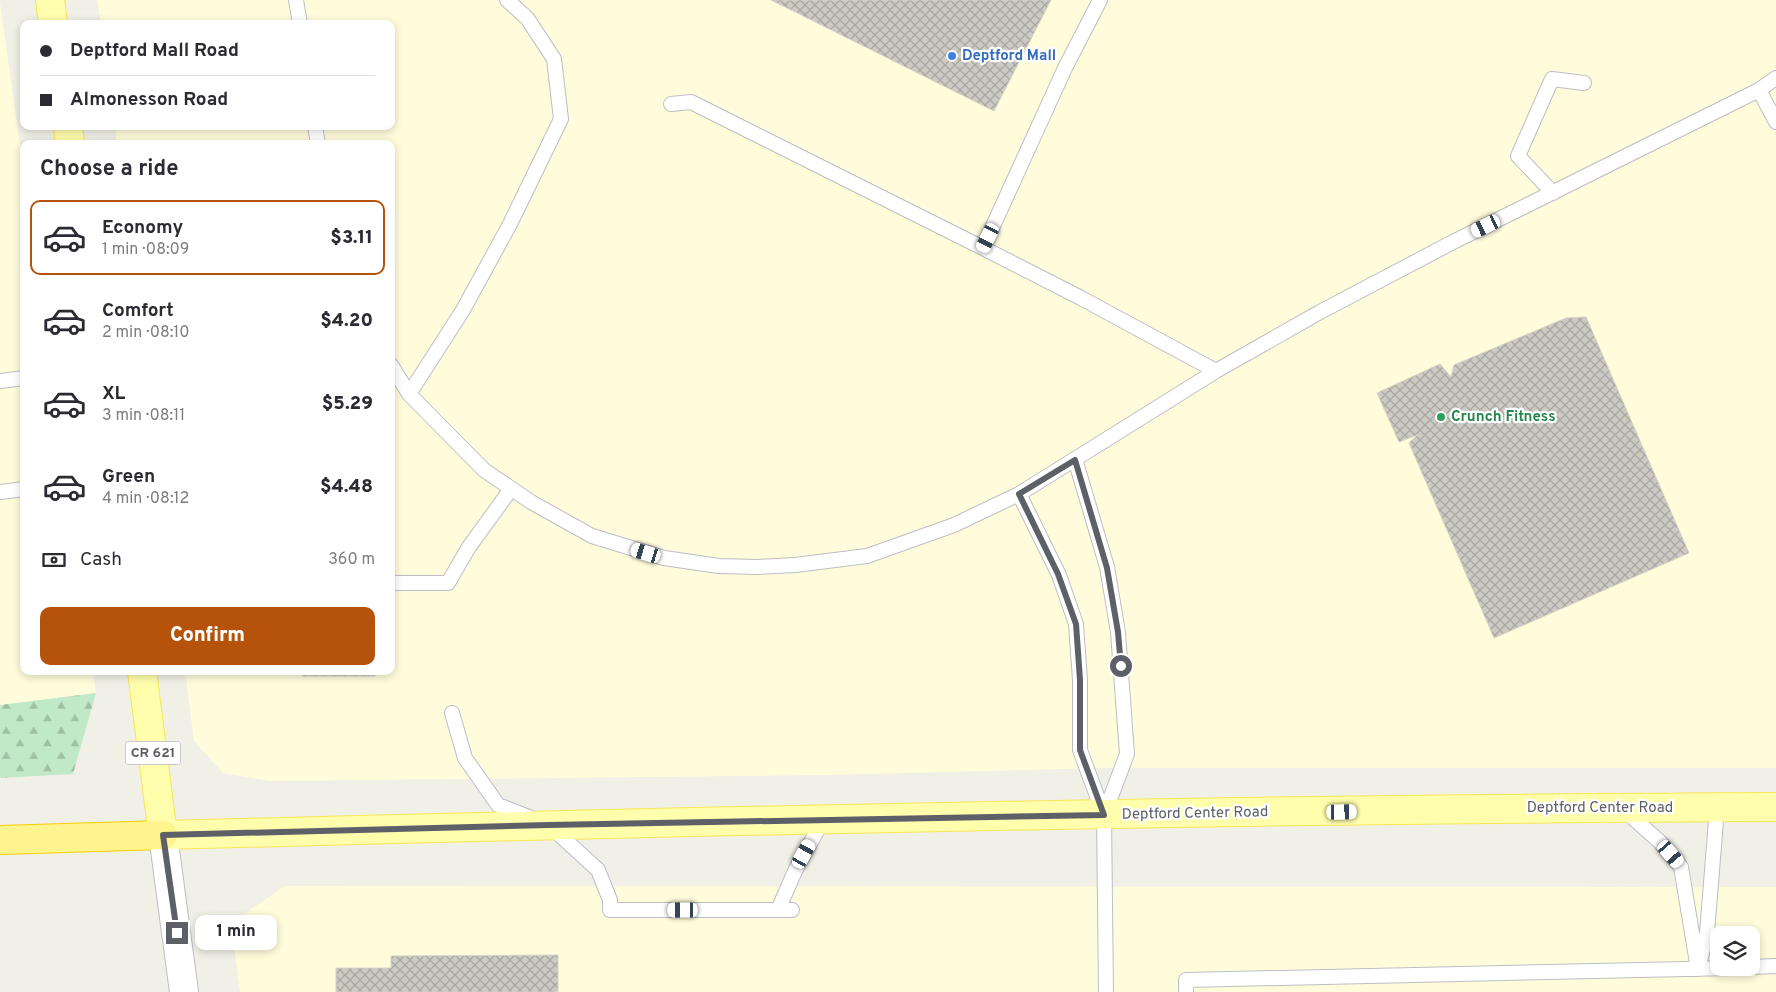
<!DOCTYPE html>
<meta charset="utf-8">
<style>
:root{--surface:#fff;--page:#f7f7f7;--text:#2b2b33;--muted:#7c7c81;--line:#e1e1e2;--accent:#b45309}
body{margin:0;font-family:Overpass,sans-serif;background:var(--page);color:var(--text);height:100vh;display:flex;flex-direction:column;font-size:19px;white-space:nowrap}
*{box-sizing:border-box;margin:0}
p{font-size:16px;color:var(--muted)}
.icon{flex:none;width:28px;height:28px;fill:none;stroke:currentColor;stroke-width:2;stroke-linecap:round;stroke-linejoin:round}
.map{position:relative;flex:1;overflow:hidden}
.side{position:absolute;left:20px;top:140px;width:375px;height:535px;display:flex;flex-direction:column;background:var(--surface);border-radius:10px;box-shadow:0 2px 8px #0003}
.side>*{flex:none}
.hud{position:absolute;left:20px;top:20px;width:375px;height:110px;border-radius:10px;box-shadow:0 2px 8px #0003;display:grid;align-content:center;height:110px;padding:0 20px;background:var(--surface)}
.fabs{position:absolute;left:1710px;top:926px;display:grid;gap:10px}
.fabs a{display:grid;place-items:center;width:50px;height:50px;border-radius:10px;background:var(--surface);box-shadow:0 2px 8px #0003;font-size:25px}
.end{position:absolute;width:22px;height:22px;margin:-11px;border:6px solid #5d6067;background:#fff;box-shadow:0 0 0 2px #fff}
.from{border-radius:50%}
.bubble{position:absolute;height:35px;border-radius:10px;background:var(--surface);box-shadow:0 2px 8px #0003;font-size:16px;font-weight:800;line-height:35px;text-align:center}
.car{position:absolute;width:15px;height:30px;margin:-15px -8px;border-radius:6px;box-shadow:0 0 4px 1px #0007;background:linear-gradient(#fff 24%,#345 0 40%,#fff 0 76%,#345 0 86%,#fff 0)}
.hud b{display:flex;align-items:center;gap:18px;height:48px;font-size:19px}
.hud b+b{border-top:1px solid var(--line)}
.hud i{width:12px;height:12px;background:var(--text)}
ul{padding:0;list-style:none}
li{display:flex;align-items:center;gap:15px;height:75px;margin:0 10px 8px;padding:0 10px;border:2px solid transparent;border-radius:10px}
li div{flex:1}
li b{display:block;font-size:19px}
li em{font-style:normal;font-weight:800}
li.selected{border-color:var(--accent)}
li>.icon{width:45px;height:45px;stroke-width:1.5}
h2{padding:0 20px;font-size:22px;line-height:60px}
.pay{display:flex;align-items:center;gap:12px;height:55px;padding:0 20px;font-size:19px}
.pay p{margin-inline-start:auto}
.action{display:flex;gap:10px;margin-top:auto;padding:10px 20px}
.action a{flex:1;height:58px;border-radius:10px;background:var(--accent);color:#fff;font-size:20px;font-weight:800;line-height:58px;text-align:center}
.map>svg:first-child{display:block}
.commercial{fill:#fffcdc;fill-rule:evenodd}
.forest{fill:url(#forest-firs)}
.building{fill:url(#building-cross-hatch);stroke:#d6d3c4}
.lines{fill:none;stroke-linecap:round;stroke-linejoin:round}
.service-casing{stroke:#bdbec5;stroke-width:16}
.tertiary-casing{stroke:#bdbec5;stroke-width:30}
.primary-casing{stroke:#f9e556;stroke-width:30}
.motorway-casing{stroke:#f6cf00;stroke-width:30}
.service{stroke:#fff;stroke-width:14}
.tertiary{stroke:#fff;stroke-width:28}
.primary{stroke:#fffeac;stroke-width:28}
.motorway{stroke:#fff48e;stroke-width:28}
.route{stroke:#5d6067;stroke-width:6}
.shop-dot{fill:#3f7fe0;stroke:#fff;stroke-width:2}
.leisure-dot{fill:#2e9e5b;stroke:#fff;stroke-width:2}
.labels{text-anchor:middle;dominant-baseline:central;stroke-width:4.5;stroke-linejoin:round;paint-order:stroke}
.shield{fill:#fff;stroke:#8e9095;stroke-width:1}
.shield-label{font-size:14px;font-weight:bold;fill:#5d6067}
.shop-label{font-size:15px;font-weight:bold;fill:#366cbe;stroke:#fff;text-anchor:start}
.leisure-label{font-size:15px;font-weight:bold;fill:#27864d;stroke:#fff;text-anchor:start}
.street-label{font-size:15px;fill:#5d6067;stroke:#fff}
</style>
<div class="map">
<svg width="1776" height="992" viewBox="0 0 1776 992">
<defs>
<pattern id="forest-firs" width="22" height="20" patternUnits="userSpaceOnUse" patternTransform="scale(1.25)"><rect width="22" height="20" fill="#c1e9c7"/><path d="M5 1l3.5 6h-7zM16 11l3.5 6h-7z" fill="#a0c0a5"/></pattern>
<pattern id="building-cross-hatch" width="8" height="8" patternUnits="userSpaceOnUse" patternTransform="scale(1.25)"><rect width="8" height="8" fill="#cccac3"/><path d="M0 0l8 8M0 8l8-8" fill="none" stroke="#a9a7a2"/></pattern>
</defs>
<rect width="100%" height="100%" fill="#f0f0e6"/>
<path class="commercial" d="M97,0H1776V768H1104L823,775L270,781L223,773L194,741L185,671H391V144H117L115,126H391V24H101Z
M0,3L24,174V671H93L96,693L0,705Z
M285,886L1776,887V992H240L231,923ZM1719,935H1751V968H1719Z"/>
<path class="forest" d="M96,693L73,774L0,778V705Z"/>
<path class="building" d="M771,0H1051L994,111Z
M1586,317L1689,553L1494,638L1409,443L1417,435L1399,442L1377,393L1440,364L1451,377L1454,365L1566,318Z
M391,606H393L394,661H391Z
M302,671H375V676H302Z
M558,955V992H336V968H391V956Z"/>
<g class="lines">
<defs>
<path id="service" d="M296,0L300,24
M1759,90L1776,122
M671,104L691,102L983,248L1065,68L1100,0
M315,126L318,144
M1553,193L1518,156L1552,79L1584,83
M983,248L1081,298L1216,371
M391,365L409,394L484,470L531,502L592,536L664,558L719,566L757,567L795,565L867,556L954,525L1019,494L1216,371L1320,312L1453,242L1759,90L1776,78
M0,381L24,378
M409,394L463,310L510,224L561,119L554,59L527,18L507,0
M1075,459L1107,567L1118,632L1127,754L1104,815
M0,492L24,489
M1019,494L1059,575L1076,624L1080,680V750L1104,815L1106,992
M391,583H448L469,547L511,489
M452,713L465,758L498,805L549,825L598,870L610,900V910H792
M1623,809L1660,842L1681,867L1698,969
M778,910L795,871L823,820
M1700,961L1707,933L1717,808
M1751,967L1776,966
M1186,992V980L1733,968"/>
<path id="tertiary" d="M163,835L184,992"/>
<path id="primary" d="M50,0L53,24
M68,126L70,144
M142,671L163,835C701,821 1238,809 1776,807"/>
<path id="motorway" d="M0,840L163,835"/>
</defs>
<use href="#service" class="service-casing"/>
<use href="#tertiary" class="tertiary-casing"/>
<use href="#primary" class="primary-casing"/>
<use href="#motorway" class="motorway-casing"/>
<use href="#service" class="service"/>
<use href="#tertiary" class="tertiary"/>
<use href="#primary" class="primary"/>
<use href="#motorway" class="motorway"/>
</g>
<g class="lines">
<path class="route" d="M177,933L163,835L548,825L1104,815L1080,750V680L1076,624L1058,574L1019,494L1075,460L1107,568L1118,632L1121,666"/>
</g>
<circle class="shop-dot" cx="952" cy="56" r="5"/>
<circle class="leisure-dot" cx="1441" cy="417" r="5"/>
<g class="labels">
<rect class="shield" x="125.5" y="741.5" width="55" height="23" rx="4"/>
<g class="shield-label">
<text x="153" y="753">CR 621</text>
</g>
<g class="shop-label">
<text x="962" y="56">Deptford Mall</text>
</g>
<g class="leisure-label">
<text x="1451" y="417">Crunch Fitness</text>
</g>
<g class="street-label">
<text x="1600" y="808">Deptford Center Road</text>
<text transform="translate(1195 814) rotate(-1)">Deptford Center Road</text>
</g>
</g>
</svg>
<div class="fabs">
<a><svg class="icon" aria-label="layers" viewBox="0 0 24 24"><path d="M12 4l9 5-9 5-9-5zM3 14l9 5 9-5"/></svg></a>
</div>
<i class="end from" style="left:1121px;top:666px"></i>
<i class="end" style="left:177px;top:933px"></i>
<div class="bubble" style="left:195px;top:915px;width:82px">1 min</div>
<i class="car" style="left:1486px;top:226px;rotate:244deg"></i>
<i class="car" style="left:988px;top:238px;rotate:206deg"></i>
<i class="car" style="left:646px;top:553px;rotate:287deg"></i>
<i class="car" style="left:1342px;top:812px;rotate:89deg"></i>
<i class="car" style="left:804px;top:854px;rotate:29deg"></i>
<i class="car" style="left:1671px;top:854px;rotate:139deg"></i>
<i class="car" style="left:683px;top:910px;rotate:270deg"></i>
<div class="hud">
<b><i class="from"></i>Deptford Mall Road</b>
<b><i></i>Almonesson Road</b>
</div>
<section class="side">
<h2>Choose a ride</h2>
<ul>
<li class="selected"><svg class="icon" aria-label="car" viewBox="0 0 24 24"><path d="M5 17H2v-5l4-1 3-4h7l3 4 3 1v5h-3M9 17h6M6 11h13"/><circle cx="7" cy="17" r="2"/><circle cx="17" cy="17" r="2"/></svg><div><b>Economy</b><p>1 min · 08:09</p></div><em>$3.11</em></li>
<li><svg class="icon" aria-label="car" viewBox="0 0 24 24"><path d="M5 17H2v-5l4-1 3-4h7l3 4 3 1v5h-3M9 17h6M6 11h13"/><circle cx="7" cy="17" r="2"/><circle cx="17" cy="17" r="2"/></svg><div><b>Comfort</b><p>2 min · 08:10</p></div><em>$4.20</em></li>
<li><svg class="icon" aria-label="car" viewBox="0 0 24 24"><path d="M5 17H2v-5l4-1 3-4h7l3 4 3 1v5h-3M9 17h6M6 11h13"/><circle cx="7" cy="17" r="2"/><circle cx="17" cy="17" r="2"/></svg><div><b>XL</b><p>3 min · 08:11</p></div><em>$5.29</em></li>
<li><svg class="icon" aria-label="car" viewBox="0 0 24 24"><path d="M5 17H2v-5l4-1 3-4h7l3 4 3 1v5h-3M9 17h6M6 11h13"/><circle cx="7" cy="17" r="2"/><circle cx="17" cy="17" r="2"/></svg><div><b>Green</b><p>4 min · 08:12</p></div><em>$4.48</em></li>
</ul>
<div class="pay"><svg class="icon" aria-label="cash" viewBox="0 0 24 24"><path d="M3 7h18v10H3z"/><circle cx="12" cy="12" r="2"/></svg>Cash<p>360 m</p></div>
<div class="action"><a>Confirm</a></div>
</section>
</div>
